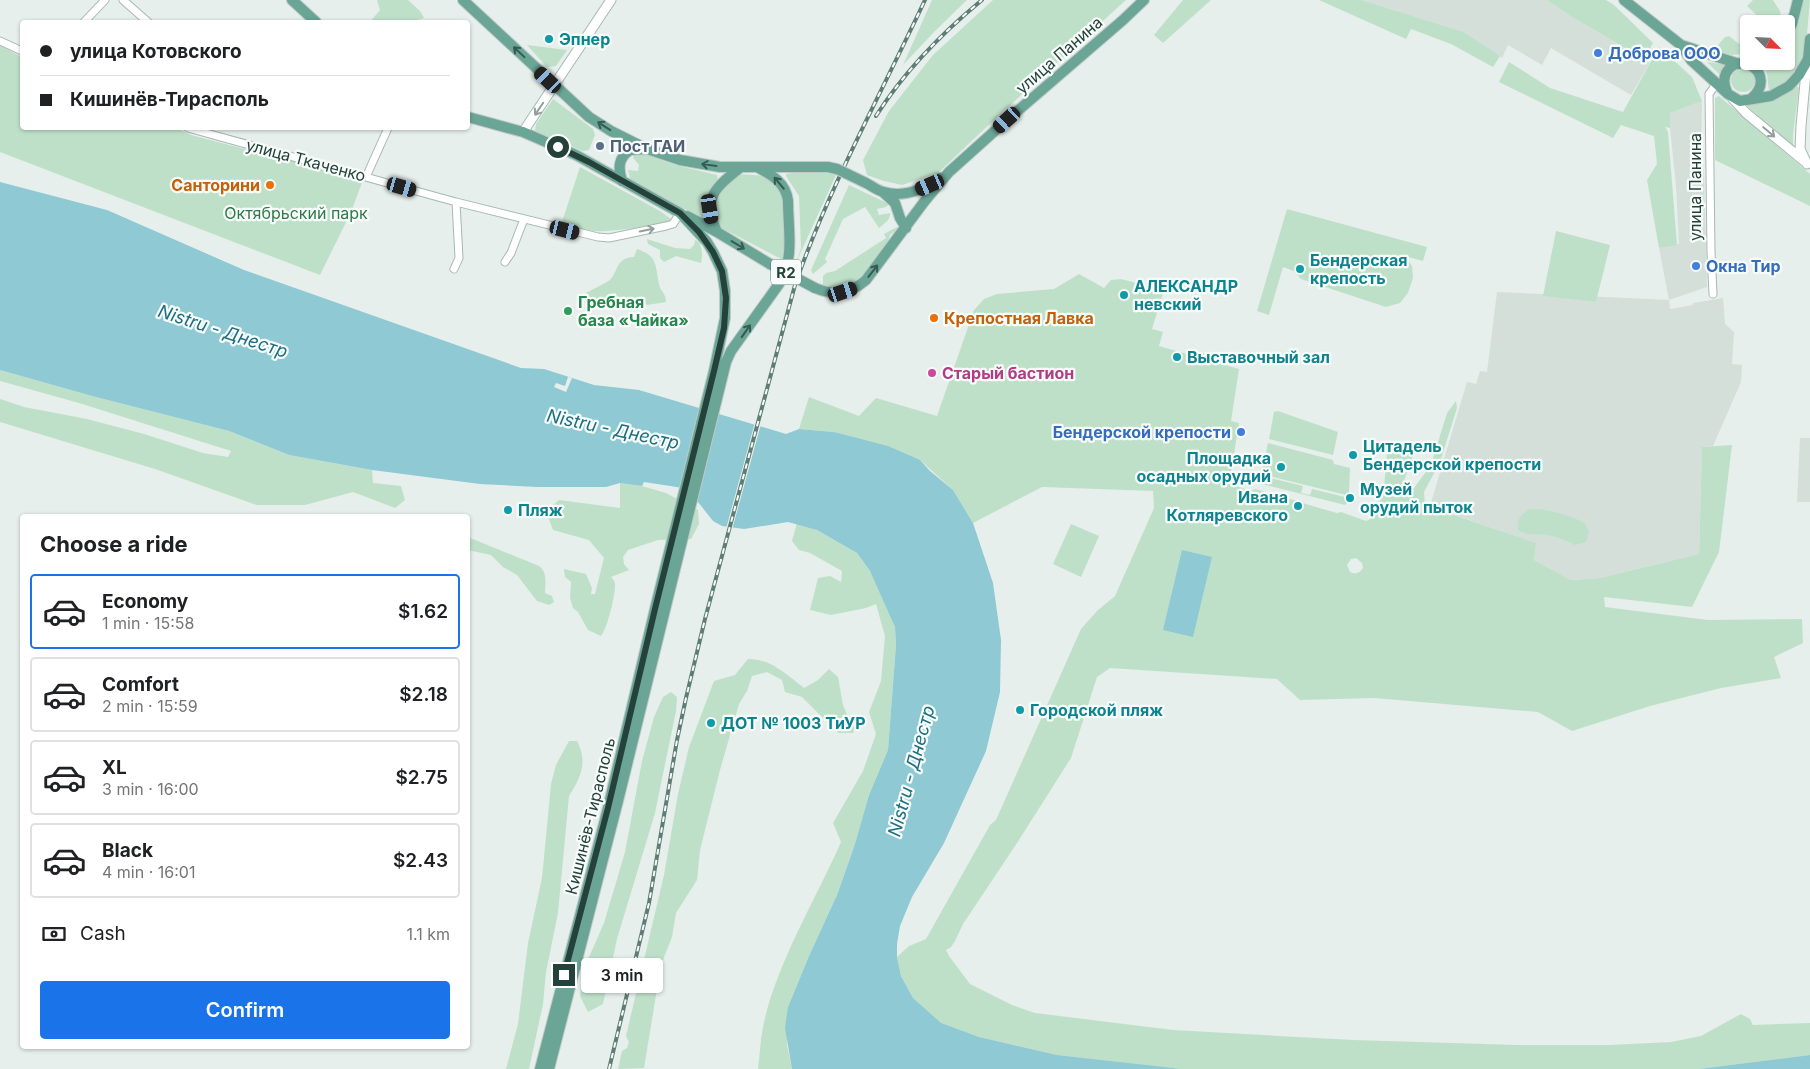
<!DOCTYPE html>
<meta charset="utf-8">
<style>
:root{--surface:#fff;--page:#f6f6f6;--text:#202124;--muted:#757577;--line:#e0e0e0;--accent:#1a73e8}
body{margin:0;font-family:Inter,sans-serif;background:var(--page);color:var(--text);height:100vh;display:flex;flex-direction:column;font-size:19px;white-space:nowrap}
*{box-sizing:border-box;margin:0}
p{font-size:16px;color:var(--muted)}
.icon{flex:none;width:28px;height:28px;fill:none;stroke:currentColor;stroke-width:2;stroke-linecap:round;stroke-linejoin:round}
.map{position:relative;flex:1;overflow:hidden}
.sheet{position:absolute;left:20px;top:514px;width:450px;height:535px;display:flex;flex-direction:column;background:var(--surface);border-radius:5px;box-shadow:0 1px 4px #0004}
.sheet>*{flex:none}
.hud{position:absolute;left:20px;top:20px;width:450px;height:110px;border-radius:5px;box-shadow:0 1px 4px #0004;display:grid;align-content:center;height:110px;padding:0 20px;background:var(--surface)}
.needle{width:32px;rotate:114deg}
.controls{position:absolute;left:1740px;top:15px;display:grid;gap:10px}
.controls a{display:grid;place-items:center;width:55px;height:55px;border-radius:5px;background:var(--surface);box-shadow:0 1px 4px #0004;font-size:25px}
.end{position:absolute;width:22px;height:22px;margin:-11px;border:6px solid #24423a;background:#fff;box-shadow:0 0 0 2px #fff}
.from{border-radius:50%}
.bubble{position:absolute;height:35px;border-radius:5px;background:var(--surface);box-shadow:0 1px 4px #0004;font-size:16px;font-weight:600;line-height:35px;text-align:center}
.car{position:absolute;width:15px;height:30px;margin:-15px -8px;border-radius:6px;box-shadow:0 0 4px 1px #0007;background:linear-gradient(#222 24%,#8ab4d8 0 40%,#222 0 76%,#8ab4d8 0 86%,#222 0)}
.hud b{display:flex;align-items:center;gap:18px;height:48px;font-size:19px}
.hud b+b{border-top:1px solid var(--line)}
.hud i{width:12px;height:12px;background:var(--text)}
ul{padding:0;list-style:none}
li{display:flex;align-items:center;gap:15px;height:75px;margin:0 10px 8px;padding:0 10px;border:2px solid var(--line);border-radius:5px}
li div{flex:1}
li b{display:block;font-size:19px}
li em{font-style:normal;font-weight:600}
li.active{border-color:var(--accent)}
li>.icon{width:45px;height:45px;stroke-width:1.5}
h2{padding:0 20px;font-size:22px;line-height:60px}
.pay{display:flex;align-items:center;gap:12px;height:55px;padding:0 20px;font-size:19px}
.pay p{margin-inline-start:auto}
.cta{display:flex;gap:10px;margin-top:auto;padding:10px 20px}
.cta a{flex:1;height:58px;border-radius:5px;background:var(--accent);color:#fff;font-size:20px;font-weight:600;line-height:58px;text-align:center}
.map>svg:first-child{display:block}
.built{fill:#d4dfda}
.green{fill:#bfe0c8;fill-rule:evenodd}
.water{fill:#8ec9d4}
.pier{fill:#e6efeb}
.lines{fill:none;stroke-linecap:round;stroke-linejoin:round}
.minor-casing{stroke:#a8b8b2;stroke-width:9}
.tertiary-casing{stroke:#a8b8b2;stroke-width:11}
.secondary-casing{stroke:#a4bbb3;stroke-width:11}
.primary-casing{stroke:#c2cac8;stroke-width:12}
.minor{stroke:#fff;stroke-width:7}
.tertiary{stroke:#fff;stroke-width:9}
.secondary{stroke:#fff;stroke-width:9}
.primary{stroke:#6aa596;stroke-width:10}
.rail-casing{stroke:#5f7d75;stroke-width:4}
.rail{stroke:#f7fbf9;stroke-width:2;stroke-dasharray:5.5;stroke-linecap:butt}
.primary-bridge-casing{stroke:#c2cac8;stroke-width:12;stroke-linecap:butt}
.primary-bridge{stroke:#6aa596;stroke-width:10}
.oneway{stroke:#365b51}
.oneway2{stroke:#92a09c}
.route{stroke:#24423a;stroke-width:6}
.culture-dot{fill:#0f9aa8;stroke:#f7fbf9;stroke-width:2}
.shop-dot{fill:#3f7fe0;stroke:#f7fbf9;stroke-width:2}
.service-dot{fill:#5c6f8a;stroke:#f7fbf9;stroke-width:2}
.food-dot{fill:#e8710a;stroke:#f7fbf9;stroke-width:2}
.leisure-dot{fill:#2e9e5b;stroke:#f7fbf9;stroke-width:2}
.hotel-dot{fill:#d1479c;stroke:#f7fbf9;stroke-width:2}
.labels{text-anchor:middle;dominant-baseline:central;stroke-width:4.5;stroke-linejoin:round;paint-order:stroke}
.shield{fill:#f7fbf9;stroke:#637a73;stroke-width:1}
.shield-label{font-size:15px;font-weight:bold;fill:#24423a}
.culture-label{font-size:16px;font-weight:bold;fill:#0d838f;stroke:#f7fbf9;text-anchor:start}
.shop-label{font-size:16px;font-weight:bold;fill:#366cbe;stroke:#f7fbf9;text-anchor:start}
.street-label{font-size:16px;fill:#24423a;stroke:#f7fbf9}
.service-label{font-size:16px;font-weight:bold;fill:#4e5e75;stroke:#f7fbf9;text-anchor:start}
.food-label{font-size:16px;font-weight:bold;fill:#c56008;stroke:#f7fbf9;text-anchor:end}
.park-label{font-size:16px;fill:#2d7a4b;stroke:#f7fbf9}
.leisure-label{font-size:16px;font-weight:bold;fill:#27864d;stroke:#f7fbf9;text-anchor:start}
.hotel-label{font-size:16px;font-weight:bold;fill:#b23c85;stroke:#f7fbf9;text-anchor:start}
.water-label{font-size:18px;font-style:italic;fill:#1c6f80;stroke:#f7fbf9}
</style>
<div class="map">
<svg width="1810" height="1069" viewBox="0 0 1810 1069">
<rect width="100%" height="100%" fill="#e6efeb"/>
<path class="built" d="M1362,0H1547L1570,16L1650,63L1631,95L1551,48L1542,65L1508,45L1502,58L1464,32Z
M1702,101L1701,154L1704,173L1707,287L1669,300L1670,309L1693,305V303L1723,298L1725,324L1734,332L1732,364L1742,365L1741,382L1713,446L1702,447L1699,554L1600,578L1571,580L1534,560L1535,543L1430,506L1467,382L1476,384L1480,371L1487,372L1497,292L1669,300L1659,248L1679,244L1676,186L1670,128V113Z
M1800,438H1810V502H1797Z"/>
<path class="green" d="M377,0H408L420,11L424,18L417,20L419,22H370L380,10Z
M932,0H967L935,31L903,65Z
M993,0H1126L996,118L938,173L902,185L884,181L867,175L863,160L889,111L933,55Z
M1183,0H1211L1163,43L1154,35Z
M1319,0H1362L1464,32L1500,56L1493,67L1451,44L1411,29L1406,39Z
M1547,0H1606L1614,5L1653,43L1644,59L1570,16Z
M1753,0H1773L1780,11L1782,24H1757L1761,19L1747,6Z
M1802,0H1810L1805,57C1800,72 1786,85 1771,91L1769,90C1767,76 1769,73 1760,61H1786V42L1798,24Z
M1749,33V53L1732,55L1713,51L1725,37L1729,36L1739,44Z
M527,45L567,50L556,66L547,67Z
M0,46L22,57V128H176L191,135L363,180L351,212L320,275L0,152Z
M1659,47L1692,77L1702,101L1670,113V128L1665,127L1668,132L1677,245L1659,248L1647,180L1657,164L1654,136L1621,125L1613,138L1499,82L1509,62L1550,88L1623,112Z
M1707,62L1727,65L1721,76Z
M1731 80a12 12 0 1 1 24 0a12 12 0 1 1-24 0Z
M1796,85L1799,88L1793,134V147L1747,106L1749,103Z
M1719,96L1810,174V206L1715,160V98Z
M553,99L593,129L595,135L589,150L583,151L535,131L536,124Z
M641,153L675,165L717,175L718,180L707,199L705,206L706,220L631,181L628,170L638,171L639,165L633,158L634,155Z
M580,167L660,211L671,219L670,221C643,227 607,234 580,230C573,229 567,227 561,225Z
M821,169L836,175L795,265L801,249L799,196L786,176V174Z
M739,174L766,176L782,191L786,238L783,260L718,226L716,223L715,196Z
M849,185L889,204L886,207L877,209L879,215L890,213C891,220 883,224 879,228L865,207L843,219L825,259L827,262L813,274L811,270Z
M1287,209L1427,247L1423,261L1405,256L1412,266L1413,278L1408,293L1400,303L1386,307L1301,279L1294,271L1283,267L1269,315L1257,311Z
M897,227L898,229L890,235C887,253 857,287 838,288C833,289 827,286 823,285V276L826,273L835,271L886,238L884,234Z
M1556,231L1610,245L1596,302L1543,296Z
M647,239L675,248L690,249L694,245L695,240L699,242C702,249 703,255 701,263L676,256L664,262L660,258V250L648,244Z
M637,249C658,256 655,265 659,284C660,291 665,291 666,302L647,305L639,300L621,301L588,299L586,293C593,289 600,286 607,282C620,274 613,258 634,257Z
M1079,274L1104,288L1111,280L1121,279L1164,290L1152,329L1163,332L1159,346L1239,369L1231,421L1239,423L1230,478L1227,480V483L1251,491L1255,489L1297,501L1295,508L1299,510L1302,503L1337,513L1341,512L1366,521L1369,520L1371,516L1369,511L1383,498L1387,454L1390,449L1408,455L1411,439L1416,446L1403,484L1414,488L1431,465L1447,413L1456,401L1457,408L1440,462L1424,492L1425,505L1536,543L1534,560L1571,580L1600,578L1699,554L1702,447L1732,445L1719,552L1692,607L1604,597L1605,607L1708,620L1802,619L1803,643L1774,657L1781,678L1721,688L1650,706L1572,731L1538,712L1374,698L1300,700L1277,679L1110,668L1097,677L1071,758L1017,843L963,924L955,941L951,947L946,950L949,956L970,984L1012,1005L1035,1013L1173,1030L1353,1040L1517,1045H1610L1671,1042L1701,1036L1741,1014L1750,1019L1753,1025L1810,1023V1055L1698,1069H1182L1160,1067L1057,1055L979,1037L941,1024L913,998L901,976L897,957L909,946L926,939L990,825L996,820L1081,629L1097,611L1115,596L1154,508L1153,491L1042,487L973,523L953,490L920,460L834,432L799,429L809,397L859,416L876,398L937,416L974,310L984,299L997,294L1054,289ZM1356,558L1362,563L1363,568C1360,573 1355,575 1350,572L1347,565L1351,559Z
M0,370L92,396L229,431L289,455L372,470L373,483L401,486L405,500L395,508L353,492L305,505H257L155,469L0,422V399L24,407L87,419L144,434L203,453L228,457L231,451L79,403L0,381Z
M1278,411L1338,432L1333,455L1269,439L1274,412Z
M1268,443L1333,460L1334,464L1350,468L1349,494L1346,495L1265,475L1262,471Z
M1266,477L1303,486L1301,493L1310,495L1312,489L1345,497V499L1347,503L1345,505L1258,483L1263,482Z
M620,483L642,486L666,493L698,510L699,524L691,539L658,540L628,550L623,557L624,564L629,570L611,577C613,579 615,581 615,584C616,593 607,630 601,636L588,630L578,612L573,608L570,598L571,582L565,577L564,569L586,574L592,588L591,594H595L604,558L589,540L553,530L546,511L559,500L620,508Z
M1530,509C1550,509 1568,515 1585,523L1589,532L1586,542L1575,545C1565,540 1556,536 1545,535C1532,533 1531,537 1518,530C1517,519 1520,515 1530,509Z
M797,523L817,530L857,553L870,571L891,615L895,627L896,645L888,750L869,795L854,847L837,895L809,956L788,1007L787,1045L792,1069H758C760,1055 760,1041 763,1027C775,966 816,899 841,842L833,823L863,771L876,734L869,712L881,681L885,636L876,604L866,608L831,615L810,610L818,578L830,576L841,582L842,571L810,553L799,550L792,541Z
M1071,524L1099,536L1081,577L1053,564Z
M468,537L539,566C548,573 545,582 545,593L552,596L554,602L549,605L537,601L517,575L503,567L491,555L468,550Z
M748,659C770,658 787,675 804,688L818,680L829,669L838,677L843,705L848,717L855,725L853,733H838L802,697L785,692L782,680L767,672L752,676L747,691L739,704L720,770L700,850L697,880L676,913L672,937L661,965L644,1068L618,1069L622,1051L627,1048L629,1042L626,1036L664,875L678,794L689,747L714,681L735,675Z
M671,692L677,697L676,711L655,813L617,939L603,1004L588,1012L580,996L586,964L604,923L625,852L642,761L654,717L663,697Z
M569,741H577C588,762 581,777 569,796L558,913L546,972L543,1004L529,1069H506L518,1024L528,943L542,878L551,784L556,765Z"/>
<path class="water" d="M0,182L107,210L244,270L521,368L544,369L594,385L639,390L786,434L799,429L834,432L888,446L920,460L930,471L953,490L973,523L993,583L1001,640L1000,692L986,751L944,843L912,897L900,926L897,944V957L901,976L913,998L941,1023L979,1037L1057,1055L1182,1069H792L785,1028L788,1007L809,956L837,895L854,847L869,795L888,750L896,645L895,627L870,571L857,553L817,530L788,522L744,529L722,526L713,521L698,502L683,488L644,482L642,486L620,483L606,487H537L480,484L372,470L289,455L229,431L92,396L0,370Z
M1182,550L1212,557L1193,637L1163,630Z
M1810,1055V1069H1698Z"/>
<path class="pier" d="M568,377L572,378L566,392L554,387L556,383L565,386Z
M755,422L761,424L732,530L726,529Z"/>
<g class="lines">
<defs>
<path id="minor" d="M123,0L148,22
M84,22L105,0
M0,41L22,51
M188,128L456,202L598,237L609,238L666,226L673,224L680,213
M366,177L388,128
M505,262L511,253L524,219
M454,269L459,258L456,202
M1713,294L1711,252L1709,94L1717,83"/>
<path id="tertiary" d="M1733,99L1746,113L1804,161
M1807,164L1800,149L1801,126L1807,61"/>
<path id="secondary" d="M523,132L611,0"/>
<path id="primary" d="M292,0L316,22
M463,0L589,117L611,131L647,149L680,160L720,167H828L837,169
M1624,0L1681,45L1691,60L1728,94L1740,101L1771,96L1789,86L1799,75L1808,59L1810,39
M1786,33L1792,24L1798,0
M1681,45L1739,64
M1727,92C1724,86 1723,80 1726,73C1739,49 1778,74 1752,98
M468,117L523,132L576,155L680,213L707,242L713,252L722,271L725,291V318L714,371L655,609L608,808L540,1069
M622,181C618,168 618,158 630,150L646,149
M866,183C872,186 878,191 884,192C904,198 924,189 940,178
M883,192L895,203L900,218L906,228
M687,216L717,232L770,264
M717,232C702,197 715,188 741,167
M815,288C834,296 850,294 866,280L924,202L949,172L1007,120L1123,20L1144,0
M549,1069L618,801L726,362L731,351L779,284C795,259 788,230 788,201C786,183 772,175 757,167"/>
</defs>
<use href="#minor" class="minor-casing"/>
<use href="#tertiary" class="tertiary-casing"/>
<use href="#secondary" class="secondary-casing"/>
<use href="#primary" class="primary-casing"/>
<use href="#minor" class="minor"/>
<use href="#tertiary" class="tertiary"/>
<use href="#secondary" class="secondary"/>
<use href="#primary" class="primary"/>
<defs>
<path id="rail" d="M876,116C904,72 942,33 982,0
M609,1069L649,903L677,740L686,698L705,619L795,285C829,187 881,94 925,0"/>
</defs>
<use href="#rail" class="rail-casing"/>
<use href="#rail" class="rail"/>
<defs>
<path id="primary-bridge" d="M837,169L866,183
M770,264L815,288"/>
</defs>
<use href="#primary-bridge" class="primary-bridge-casing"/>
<use href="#primary-bridge" class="primary-bridge"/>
</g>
<defs><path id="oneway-shaft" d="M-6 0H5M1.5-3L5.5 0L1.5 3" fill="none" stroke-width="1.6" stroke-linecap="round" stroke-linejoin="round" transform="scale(1.25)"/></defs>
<g class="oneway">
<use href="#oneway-shaft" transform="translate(519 52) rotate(-137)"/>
<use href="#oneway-shaft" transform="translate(604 126) rotate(-147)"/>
<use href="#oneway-shaft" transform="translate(709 165) rotate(-172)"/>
<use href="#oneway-shaft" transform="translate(779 183) rotate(-130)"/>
<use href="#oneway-shaft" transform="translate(738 245) rotate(31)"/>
<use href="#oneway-shaft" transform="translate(873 271) rotate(-52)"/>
<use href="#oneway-shaft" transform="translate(746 331) rotate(-55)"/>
</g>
<g class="oneway2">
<use href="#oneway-shaft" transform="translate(539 109) rotate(124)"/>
<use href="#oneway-shaft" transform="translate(1769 132) rotate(40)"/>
<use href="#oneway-shaft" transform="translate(647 230) rotate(-11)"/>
</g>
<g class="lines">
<path class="route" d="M558,147L589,162L680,213L699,232L713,252L722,271L726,298L724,328L714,371L655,609L608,808L564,975"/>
</g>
<g class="culture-dot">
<circle cx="549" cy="39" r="5"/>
<circle cx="1300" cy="269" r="5"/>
<circle cx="1124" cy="295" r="5"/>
<circle cx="1177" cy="357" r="5"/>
<circle cx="1353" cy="455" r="5"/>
<circle cx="1281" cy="467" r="5"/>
<circle cx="1350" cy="498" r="5"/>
<circle cx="1298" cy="506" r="5"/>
<circle cx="508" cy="510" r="5"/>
<circle cx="1020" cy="710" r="5"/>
<circle cx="711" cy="723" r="5"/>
</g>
<g class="shop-dot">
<circle cx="1598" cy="53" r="5"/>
<circle cx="1696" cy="266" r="5"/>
<circle cx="1241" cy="432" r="5"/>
</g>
<circle class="service-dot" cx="600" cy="146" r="5"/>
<g class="food-dot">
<circle cx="270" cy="185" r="5"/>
<circle cx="934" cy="318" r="5"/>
</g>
<circle class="leisure-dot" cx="568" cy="311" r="5"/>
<circle class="hotel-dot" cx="932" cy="373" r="5"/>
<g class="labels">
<rect class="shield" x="771" y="259.5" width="30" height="25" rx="4"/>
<g class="shield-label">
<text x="786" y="272">R2</text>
</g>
<g class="culture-label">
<text x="559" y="39">Эпнер</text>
<text x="1310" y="260">Бендерская<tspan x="1310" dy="18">крепость</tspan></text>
<text x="1134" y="286">АЛЕКСАНДР<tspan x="1134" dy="18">невский</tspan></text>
<text x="1187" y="357">Выставочный зал</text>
<text x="1363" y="446">Цитадель<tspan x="1363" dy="18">Бендерской крепости</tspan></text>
<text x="1271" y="458" text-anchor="end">Площадка<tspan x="1271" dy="18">осадных орудий</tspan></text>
<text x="1360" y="489">Музей<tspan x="1360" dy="18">орудий пыток</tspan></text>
<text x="1288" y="497" text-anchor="end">Ивана<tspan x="1288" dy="18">Котляревского</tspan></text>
<text x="518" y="510">Пляж</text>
<text x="1030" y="710">Городской пляж</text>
<text x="721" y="723">ДОТ № 1003 ТиУР</text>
</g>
<g class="shop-label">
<text x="1608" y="53">Доброва ООО</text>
<text x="1706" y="266">Окна Тир</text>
<text x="1231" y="432" text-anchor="end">Бендерской крепости</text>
</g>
<g class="street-label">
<text transform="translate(1059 55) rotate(-41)">улица Панина</text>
<text transform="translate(306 160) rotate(15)">улица Ткаченко</text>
<text transform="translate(1695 187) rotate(-90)">улица Панина</text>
<text transform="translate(590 816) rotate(-76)">Кишинёв-Тирасполь</text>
</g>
<g class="service-label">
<text x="610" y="146">Пост ГАИ</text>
</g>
<g class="food-label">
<text x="260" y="185">Санторини</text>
<text x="944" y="318" text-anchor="start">Крепостная Лавка</text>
</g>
<g class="park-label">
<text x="296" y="213">Октябрьский парк</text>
</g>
<g class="leisure-label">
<text x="578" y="302">Гребная<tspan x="578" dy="18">база «Чайка»</tspan></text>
</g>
<g class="hotel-label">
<text x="942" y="373">Старый бастион</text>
</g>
<g class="water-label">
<text transform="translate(223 331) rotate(18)">Nistru - Днестр</text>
<text transform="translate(613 429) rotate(12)">Nistru - Днестр</text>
<text transform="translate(911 771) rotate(-75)">Nistru - Днестр</text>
</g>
</g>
</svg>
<div class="controls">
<a><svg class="needle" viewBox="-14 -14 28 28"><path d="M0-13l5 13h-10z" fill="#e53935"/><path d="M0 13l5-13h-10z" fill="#757577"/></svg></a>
</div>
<i class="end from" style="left:558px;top:147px"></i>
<i class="end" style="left:564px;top:975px"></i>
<div class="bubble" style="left:581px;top:958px;width:82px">3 min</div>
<i class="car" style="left:548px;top:80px;rotate:313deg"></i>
<i class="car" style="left:1007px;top:120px;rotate:228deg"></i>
<i class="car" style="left:930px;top:185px;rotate:247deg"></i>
<i class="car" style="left:402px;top:187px;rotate:106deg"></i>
<i class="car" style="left:710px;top:209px;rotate:171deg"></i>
<i class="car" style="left:565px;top:230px;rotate:104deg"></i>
<i class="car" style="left:843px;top:292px;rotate:72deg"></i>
<div class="hud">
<b><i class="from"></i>улица Котовского</b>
<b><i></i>Кишинёв-Тирасполь</b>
</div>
<section class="sheet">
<h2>Choose a ride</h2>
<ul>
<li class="active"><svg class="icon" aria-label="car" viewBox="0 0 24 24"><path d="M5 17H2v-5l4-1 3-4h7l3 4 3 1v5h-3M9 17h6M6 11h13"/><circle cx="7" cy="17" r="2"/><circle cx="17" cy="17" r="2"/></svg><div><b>Economy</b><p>1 min · 15:58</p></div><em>$1.62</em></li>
<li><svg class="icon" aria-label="car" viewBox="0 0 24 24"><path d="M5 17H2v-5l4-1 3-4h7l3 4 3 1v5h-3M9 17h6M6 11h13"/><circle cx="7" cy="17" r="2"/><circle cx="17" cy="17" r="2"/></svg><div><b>Comfort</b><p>2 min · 15:59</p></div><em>$2.18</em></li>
<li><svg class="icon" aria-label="car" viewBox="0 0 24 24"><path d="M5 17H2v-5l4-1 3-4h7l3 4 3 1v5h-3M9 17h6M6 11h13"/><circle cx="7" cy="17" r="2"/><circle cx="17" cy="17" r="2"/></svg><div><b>XL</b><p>3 min · 16:00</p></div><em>$2.75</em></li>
<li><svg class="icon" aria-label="car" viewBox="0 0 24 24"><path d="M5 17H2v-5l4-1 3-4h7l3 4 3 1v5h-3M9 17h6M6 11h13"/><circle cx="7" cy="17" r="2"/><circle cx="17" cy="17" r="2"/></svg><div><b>Black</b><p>4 min · 16:01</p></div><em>$2.43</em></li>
</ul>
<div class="pay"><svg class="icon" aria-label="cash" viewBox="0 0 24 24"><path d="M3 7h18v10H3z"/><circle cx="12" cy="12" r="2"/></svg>Cash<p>1.1 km</p></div>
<div class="cta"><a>Confirm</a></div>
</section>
</div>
